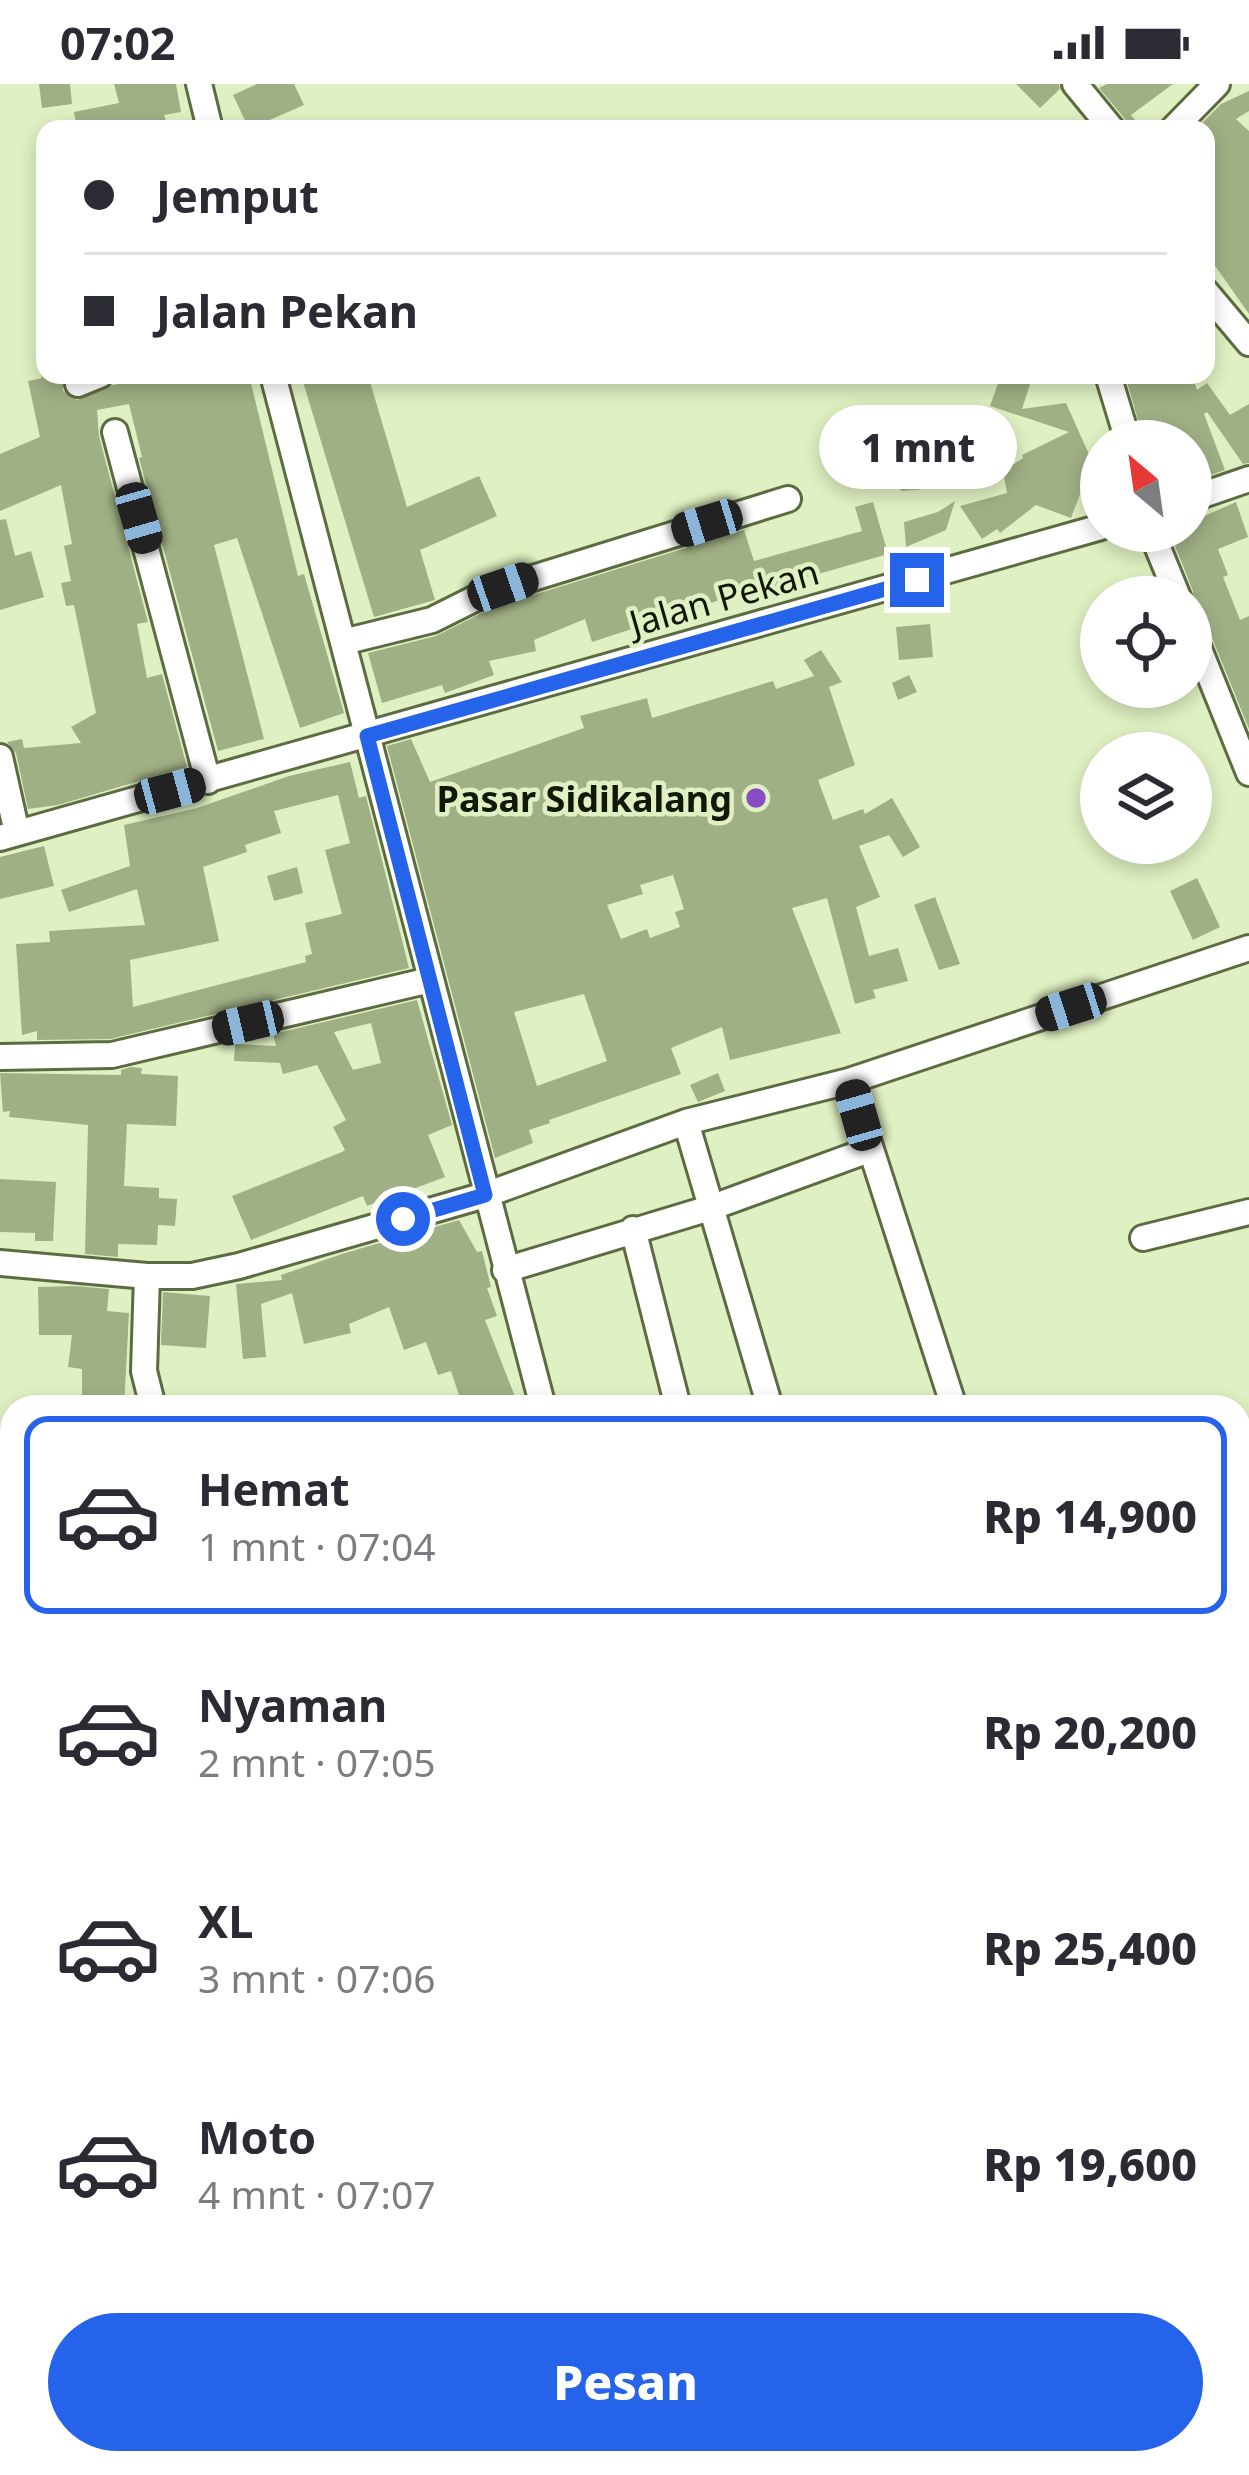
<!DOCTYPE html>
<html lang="id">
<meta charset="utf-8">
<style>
:root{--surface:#fff;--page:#f2f2f3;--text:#2b2b33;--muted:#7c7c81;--line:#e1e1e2;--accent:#2563eb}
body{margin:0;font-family:"Noto Sans",sans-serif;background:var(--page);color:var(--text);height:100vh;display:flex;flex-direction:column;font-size:45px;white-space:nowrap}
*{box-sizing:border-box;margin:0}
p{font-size:39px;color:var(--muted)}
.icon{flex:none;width:66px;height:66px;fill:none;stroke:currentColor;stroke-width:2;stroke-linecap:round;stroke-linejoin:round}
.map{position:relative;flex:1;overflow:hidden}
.panel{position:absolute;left:0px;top:1311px;width:1251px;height:1080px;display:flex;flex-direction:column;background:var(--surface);border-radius:36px 36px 0 0;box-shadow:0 6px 18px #0003}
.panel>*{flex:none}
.guide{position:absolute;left:36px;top:36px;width:1179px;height:264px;border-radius:24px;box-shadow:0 6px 18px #0003;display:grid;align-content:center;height:264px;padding:0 48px;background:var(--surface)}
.needle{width:78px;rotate:331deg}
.controls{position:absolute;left:1080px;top:336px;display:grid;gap:24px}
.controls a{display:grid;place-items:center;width:132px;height:132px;border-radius:50%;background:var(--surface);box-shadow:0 6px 18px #0003;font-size:60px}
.end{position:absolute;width:54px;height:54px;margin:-27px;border:15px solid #2563eb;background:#fff;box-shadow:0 0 0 6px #fff}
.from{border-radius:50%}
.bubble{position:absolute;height:84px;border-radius:42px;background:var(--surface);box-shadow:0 6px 18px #0003;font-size:39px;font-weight:800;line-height:84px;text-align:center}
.car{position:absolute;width:36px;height:72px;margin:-36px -18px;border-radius:15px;box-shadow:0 0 9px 3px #0007;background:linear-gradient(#222 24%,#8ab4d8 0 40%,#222 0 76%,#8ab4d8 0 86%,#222 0)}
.guide b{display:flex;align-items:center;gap:42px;height:114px;font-size:45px}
.guide b+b{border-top:3px solid var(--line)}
.guide i{width:30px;height:30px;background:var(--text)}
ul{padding:21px 0 0;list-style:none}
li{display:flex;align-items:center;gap:36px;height:198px;margin:0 24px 18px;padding:0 24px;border:6px solid transparent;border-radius:24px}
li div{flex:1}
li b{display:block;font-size:45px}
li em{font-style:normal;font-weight:800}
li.on{border-color:var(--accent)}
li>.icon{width:108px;height:108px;stroke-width:1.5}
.button{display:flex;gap:24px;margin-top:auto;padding:24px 48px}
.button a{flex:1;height:138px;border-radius:72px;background:var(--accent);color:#fff;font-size:48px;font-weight:800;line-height:138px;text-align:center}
.status{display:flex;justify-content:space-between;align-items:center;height:84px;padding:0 60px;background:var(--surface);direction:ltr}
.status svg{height:33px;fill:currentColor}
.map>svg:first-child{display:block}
.building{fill:#a0b085;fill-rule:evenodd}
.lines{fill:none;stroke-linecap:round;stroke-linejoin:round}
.minor-casing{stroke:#5d6b42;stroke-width:30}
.minor{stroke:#fff;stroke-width:24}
.route{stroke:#2563eb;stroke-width:15}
.poi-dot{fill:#894cc2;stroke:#dff0c2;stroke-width:4.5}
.labels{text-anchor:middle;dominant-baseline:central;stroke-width:9;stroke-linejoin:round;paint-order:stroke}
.street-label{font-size:36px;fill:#121807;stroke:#dff0c2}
.poi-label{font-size:36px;font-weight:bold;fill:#121807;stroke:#dff0c2;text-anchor:end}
</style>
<div class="status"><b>07:02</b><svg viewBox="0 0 49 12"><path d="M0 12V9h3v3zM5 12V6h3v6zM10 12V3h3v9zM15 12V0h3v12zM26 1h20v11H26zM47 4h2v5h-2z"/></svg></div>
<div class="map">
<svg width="1249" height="2391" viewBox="0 0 1249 2391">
<rect width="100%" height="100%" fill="#dff0c2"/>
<path class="building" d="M39,0H70L72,20L42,24Z
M114,0H176L181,28L164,31L169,45H77L74,28L119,19Z
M257,0H294L304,21L249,45L233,11Z
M1016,0H1059L1060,5L1040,24Z
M1107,0H1173L1131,31L1142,45H1128L1125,35L1099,4Z
M1249,7V27L1236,35L1249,47V230L1206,169V45H1196L1221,20Z
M41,291H64L63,307L77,316L113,301L168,291H249L298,492L304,490L344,629L300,644L237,454L214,461L264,655L218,667L139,374L142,373L129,320L97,326L99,352L148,538L137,540L147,594L162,590L187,683L58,721L28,725L16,669L7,658L22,655L24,664L81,659L71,643L96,629L74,521L66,522L61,499L71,497L64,462L72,460L61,401L0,427V370L40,353L28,297L42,294Z
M301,291H368L407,423L479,392L497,432L420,466L435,516L374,533Z
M1001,291H1033L1022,325L1066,319L1101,397V427L1093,428L1082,405L1071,434L1036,421L1000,449L997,445L982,455L960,422L1007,409L1003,387L1023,374L1022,371L1069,348L990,322Z
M1125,291H1192L1197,306L1207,299L1230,331L1249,320V379L1243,380L1207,328L1204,330L1225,386L1191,398V357H1144Z
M944,370L968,379L959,402L901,407L899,382L941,378Z
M955,417L946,446L906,463L904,438L938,428Z
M873,418L888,470L773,503L772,499L592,558L585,535L534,556L536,567L489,577L494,591L445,609L442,601L382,619L368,569L436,552L494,523L744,446L754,477L862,447L855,423Z
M1236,418L1248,453L1218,465L1228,491L1223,493L1240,536L1249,532V645L1206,539L1191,527L1193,507L1169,447H1191V438Z
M6,435L15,472L31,467L44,513L0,526V436Z
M930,540L933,573L899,576L896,543Z
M821,566L842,598L829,603L855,681L818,696L833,736L863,725L865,730L892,714L920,763L903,773L889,751L859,762L880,813L856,823L869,872L898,864L908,897L873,906L876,914L855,920L827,814L792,824L841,949L730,976L722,943L671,964L681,990L549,1036L550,1039L529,1046L533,1059L495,1074L387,662L411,655L430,698L584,644L580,632L647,614L652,634L773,597L776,605L814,592L804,576ZM673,791L684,825L675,828L680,843L650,854L647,845L621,855L607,821L643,810L640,801ZM584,910L607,977L537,1002L514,928Z
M909,591L917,608L898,616L892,599Z
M350,678L359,714L366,712L409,884L110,955L37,956V947L22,951L16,860L50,858L49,847L145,841L137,805L69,828L61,806L130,782L124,741L197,724L289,692ZM338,711L350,759L325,766L342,830L305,839L312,870L305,872L306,878L133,923L130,876L219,857L203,783L247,768L245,761L281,749L274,727Z
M44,762L54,802L0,815V773Z
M297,783L303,809L274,817L267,792Z
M1197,794L1220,843L1193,856L1170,807Z
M935,813L960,880L939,886L914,821Z
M417,916L452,1041L428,1051L445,1093L367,1122L363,1112L251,1156L232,1112L342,1068L345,1066L333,1043L346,1036L317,981L283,990L280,979L234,977L235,960L276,962L273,950ZM371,939L381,979L353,986L334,948Z
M131,983L142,984L141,990L178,992L176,1042L127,1040L124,1102L159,1104V1114L177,1115L175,1142L158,1141L157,1161L118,1160V1173L85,1170L88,1041L9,1033L10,1027L3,1028L0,989L121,991V986Z
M718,989L725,1007L698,1018L690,1001Z
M0,1095L56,1098L53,1157H35V1149L0,1148Z
M459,1136L477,1168L482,1167L491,1203L487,1204L497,1232L485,1236L519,1323H463L451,1287L438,1291L426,1258L404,1266L389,1223L349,1240L351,1249L304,1260L292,1209L261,1220L266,1273L243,1275L236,1200L282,1196L281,1191L345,1169Z
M76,1202L109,1205L107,1227L129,1229L124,1323H82V1285L68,1283L72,1251H39L38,1203Z
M163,1208L210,1212L206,1264L161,1261Z"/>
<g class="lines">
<defs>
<path id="minor" d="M199,0L210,45
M1075,0L1112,45
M1173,45L1217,0
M1206,208L1249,259
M273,291L543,1323
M1108,291L1128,357
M78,300L100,291
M115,348L208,697
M1191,415L1249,395
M1151,447L1178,513
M1191,545L1249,689
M343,558L432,536L488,508L788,415
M0,673L17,749
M0,754L1101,443
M0,973L112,971L430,896
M849,997L954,1323
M686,1038L770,1323
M633,1145L678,1323
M1143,1154L1249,1128
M0,1179L147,1192H192L239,1182L485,1111L686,1038L849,997L1249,864
M505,1186L710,1124L869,1066
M147,1192L144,1287L153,1323
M0,1381L12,1379
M1239,1505L1249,1501
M0,1544L12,1541
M1239,1917L1249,1914
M0,2021L12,2020
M1239,2069L1249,2083
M112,2379L114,2391
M601,2379L606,2391
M820,2379L823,2391
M450,2391L497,2379"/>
</defs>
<use href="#minor" class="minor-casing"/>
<use href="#minor" class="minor"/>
</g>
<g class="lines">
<path class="route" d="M403,1135L485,1111L367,652L917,496"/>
</g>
<circle class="poi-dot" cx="756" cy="714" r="12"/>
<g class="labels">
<g class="street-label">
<text transform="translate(724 513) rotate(-16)">Jalan Pekan</text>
</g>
<g class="poi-label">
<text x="732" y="714">Pasar Sidikalang</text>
</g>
</g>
</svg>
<div class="controls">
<a><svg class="needle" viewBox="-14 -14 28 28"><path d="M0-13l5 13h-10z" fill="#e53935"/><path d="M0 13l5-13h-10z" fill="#7c7c81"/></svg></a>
<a><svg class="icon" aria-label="locate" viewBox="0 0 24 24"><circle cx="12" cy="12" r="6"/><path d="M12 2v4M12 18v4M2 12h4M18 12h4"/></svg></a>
<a><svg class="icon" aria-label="layers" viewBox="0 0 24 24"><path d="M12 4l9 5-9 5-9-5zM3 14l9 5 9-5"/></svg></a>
</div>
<i class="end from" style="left:403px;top:1135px"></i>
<i class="end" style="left:917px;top:496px"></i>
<div class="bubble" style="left:819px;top:321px;width:198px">1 mnt</div>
<i class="car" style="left:139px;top:434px;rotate:164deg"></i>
<i class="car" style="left:707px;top:439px;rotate:253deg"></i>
<i class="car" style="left:503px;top:503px;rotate:71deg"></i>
<i class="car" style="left:170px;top:707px;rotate:75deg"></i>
<i class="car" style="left:1071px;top:923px;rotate:252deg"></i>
<i class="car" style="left:248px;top:939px;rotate:257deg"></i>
<i class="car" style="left:859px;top:1031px;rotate:344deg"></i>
<div class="guide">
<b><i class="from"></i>Jemput</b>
<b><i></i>Jalan Pekan</b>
</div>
<section class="panel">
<ul>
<li class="on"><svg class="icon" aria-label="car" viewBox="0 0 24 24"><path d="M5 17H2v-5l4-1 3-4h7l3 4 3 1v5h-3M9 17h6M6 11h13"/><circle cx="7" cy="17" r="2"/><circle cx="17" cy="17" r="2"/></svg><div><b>Hemat</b><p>1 mnt · 07:04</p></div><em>Rp 14,900</em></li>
<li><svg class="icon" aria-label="car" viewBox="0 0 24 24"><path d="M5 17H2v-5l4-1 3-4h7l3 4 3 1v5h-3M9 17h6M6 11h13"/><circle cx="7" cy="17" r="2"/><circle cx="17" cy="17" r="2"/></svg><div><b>Nyaman</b><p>2 mnt · 07:05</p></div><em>Rp 20,200</em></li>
<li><svg class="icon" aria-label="car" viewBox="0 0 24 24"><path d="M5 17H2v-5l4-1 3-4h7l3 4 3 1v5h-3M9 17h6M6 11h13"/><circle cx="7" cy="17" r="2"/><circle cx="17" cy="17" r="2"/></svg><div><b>XL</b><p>3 mnt · 07:06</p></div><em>Rp 25,400</em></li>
<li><svg class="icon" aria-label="car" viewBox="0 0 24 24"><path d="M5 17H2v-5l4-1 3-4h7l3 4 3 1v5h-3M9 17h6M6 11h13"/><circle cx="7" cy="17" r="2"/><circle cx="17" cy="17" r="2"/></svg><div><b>Moto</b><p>4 mnt · 07:07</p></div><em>Rp 19,600</em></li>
</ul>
<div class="button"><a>Pesan</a></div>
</section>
</div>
